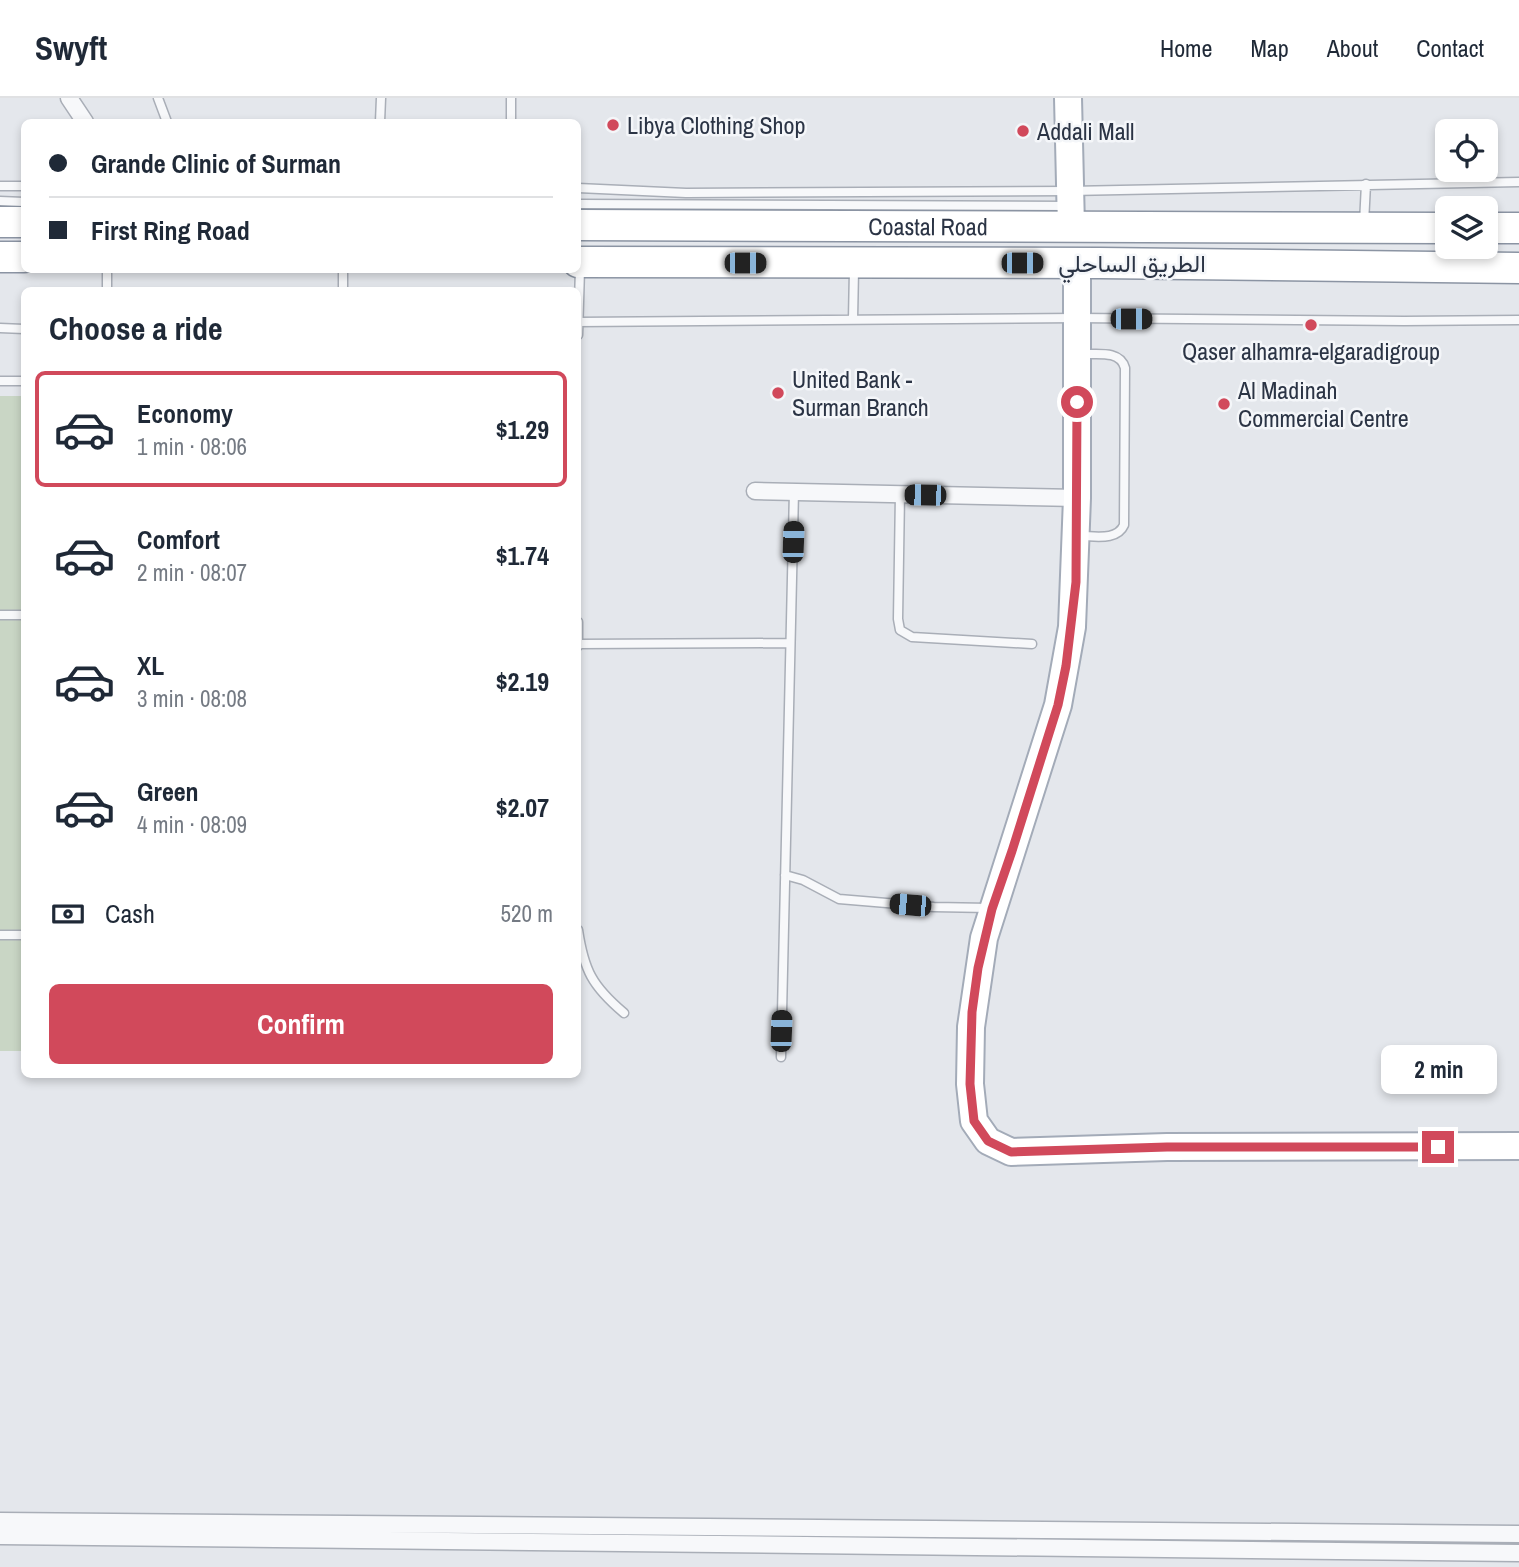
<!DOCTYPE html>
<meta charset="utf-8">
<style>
:root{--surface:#fff;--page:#f2f2f3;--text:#1f2937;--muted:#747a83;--line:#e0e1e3;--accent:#d1495b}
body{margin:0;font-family:"Archivo Narrow",Vazirmatn,sans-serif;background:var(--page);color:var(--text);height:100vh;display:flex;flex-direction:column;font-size:26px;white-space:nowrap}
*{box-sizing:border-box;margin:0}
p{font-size:23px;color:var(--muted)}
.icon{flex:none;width:38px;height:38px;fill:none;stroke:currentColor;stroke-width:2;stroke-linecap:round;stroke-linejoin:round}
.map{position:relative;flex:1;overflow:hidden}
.drawer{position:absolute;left:21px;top:189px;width:560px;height:791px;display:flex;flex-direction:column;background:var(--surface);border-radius:10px;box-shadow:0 4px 10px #0003}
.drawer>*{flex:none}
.banner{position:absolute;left:21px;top:21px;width:560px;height:154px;border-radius:10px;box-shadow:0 4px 10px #0003;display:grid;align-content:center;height:154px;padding:0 28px;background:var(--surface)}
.tools{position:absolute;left:1435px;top:21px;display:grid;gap:14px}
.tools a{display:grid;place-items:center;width:63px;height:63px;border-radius:10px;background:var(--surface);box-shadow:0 4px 10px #0003;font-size:35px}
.end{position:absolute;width:32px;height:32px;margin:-16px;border:9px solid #d1495b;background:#fff;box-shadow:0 0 0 4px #fff}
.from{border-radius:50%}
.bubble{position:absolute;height:49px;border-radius:10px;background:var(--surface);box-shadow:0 4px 10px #0003;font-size:23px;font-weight:700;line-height:49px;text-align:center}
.car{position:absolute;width:21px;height:42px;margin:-21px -10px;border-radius:9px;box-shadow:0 0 5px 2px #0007;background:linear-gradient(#222 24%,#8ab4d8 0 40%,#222 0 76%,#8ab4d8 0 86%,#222 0)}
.banner b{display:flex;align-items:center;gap:24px;height:66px;font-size:26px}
.banner b+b{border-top:2px solid var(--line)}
.banner i{width:18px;height:18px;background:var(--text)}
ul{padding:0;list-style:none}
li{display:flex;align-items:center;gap:21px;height:116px;margin:0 14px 10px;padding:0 14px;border:4px solid transparent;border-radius:10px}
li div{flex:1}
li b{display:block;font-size:26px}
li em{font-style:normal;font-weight:700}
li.on{border-color:var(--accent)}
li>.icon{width:63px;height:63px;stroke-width:1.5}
h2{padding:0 28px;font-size:32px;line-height:84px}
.pay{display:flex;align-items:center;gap:18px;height:77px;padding:0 28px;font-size:26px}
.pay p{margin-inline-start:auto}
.action{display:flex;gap:14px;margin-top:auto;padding:14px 28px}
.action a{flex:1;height:80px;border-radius:10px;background:var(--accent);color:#fff;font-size:28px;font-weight:700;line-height:80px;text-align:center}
header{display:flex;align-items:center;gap:42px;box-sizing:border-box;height:98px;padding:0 35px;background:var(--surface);border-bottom:2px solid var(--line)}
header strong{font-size:33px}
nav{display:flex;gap:38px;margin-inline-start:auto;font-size:24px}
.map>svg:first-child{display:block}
.green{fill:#c9d6c5}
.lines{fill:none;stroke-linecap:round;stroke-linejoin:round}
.lane-casing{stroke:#a9aeb7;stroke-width:11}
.street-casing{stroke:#a9aeb7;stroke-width:19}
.primary-casing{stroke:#a3abb8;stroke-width:30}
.highway-casing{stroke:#8b94a3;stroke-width:33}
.lane{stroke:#f7f8fa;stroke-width:8}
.street{stroke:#f7f8fa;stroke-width:16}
.primary{stroke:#fff;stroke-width:26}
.highway{stroke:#fff;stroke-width:30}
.route{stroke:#d1495b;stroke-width:9}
.poi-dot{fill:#d1495b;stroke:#f4f6f9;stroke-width:2.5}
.labels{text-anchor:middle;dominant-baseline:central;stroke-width:5;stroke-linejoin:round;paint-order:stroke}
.poi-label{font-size:24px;fill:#2b3445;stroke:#f4f6f9;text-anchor:start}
.street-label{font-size:24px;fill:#2b3445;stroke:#f4f6f9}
</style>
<header>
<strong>Swyft</strong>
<nav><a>Home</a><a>Map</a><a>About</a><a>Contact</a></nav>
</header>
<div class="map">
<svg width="1519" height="1469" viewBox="0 0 1519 1469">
<rect width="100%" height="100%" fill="#e4e7ec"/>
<path class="green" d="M0,298H24V953H0Z"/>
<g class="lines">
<defs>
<path id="lane" d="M158,0L167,24
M380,24L381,0
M511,24V0
M0,88H24
M578,90L686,95L1070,93L1519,84
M0,103L24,104
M578,106L1068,108
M1364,125L1366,86
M107,192V172
M343,192V172
M853,221L854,172
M578,224L1077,220L1404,223L1519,222
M0,230L24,231
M578,237L580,171
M1079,256C1095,257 1120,251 1125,270L1124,427C1117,443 1095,438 1080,438
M0,283H24
M900,396L898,521L900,532L912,539L1032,546
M0,517H24
M578,524V548
M578,546L790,545
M785,777L803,782L839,801L934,809L989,810
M578,832C584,872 592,888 624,915
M0,837H24
M781,959L794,393"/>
<path id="street" d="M69,0L85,24
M755,393L1077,400
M0,1423L1519,1436
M0,1438L1519,1455"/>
<path id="primary" d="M1068,0L1071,129
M1077,165V400L1072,529L1058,607L984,840L971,929L970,986L974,1023L988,1043L1011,1054L1167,1049L1519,1048"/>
<g id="highway">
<path d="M0,124H24"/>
<path id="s1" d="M578,127L1447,130"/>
<path d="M1486,130H1519"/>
<path d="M0,159H24"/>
<path d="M578,164L1100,165L1519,170"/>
</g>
</defs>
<use href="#lane" class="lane-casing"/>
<use href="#street" class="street-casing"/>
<use href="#primary" class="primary-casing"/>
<use href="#highway" class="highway-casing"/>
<use href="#lane" class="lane"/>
<use href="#street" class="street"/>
<use href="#primary" class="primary"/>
<use href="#highway" class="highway"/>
</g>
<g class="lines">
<path class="route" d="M1077,304L1076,484L1066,568L1058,607L1012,753L992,811L978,870L972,914L970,986L974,1023L988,1043L1011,1054L1167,1049H1438"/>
</g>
<g class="poi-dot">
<circle cx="613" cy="27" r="7"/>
<circle cx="1023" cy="33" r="7"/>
<circle cx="1311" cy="227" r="7"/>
<circle cx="778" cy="295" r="7"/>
<circle cx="1224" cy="306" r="7"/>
</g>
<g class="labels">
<g class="poi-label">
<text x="627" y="27">Libya Clothing Shop</text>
<text x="1037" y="33">Addali Mall</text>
<text x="1311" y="253" text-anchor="middle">Qaser alhamra-elgaradigroup</text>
<text x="792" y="281">United Bank -<tspan x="792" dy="28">Surman Branch</tspan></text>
<text x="1238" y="292">Al Madinah<tspan x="1238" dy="28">Commercial Centre</tspan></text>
</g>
<g class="street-label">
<text stroke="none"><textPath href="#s1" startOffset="350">Coastal Road</textPath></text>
<text x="1132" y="165">الطريق الساحلي</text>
</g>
</g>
</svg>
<div class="tools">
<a><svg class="icon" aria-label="locate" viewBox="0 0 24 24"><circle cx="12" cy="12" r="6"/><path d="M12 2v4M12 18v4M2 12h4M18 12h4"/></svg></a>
<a><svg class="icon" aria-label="layers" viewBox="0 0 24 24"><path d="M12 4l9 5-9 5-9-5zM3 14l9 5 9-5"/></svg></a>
</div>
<i class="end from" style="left:1077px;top:304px"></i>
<i class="end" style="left:1438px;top:1049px"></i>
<div class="bubble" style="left:1381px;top:947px;width:116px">2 min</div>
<i class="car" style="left:745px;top:165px;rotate:90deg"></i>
<i class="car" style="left:1022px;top:165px;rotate:90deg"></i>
<i class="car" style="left:1131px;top:221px;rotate:90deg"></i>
<i class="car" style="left:925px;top:397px;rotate:271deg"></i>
<i class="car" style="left:793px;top:444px;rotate:2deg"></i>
<i class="car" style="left:910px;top:807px;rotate:275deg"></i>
<i class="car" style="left:781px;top:933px;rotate:2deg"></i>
<div class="banner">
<b><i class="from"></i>Grande Clinic of Surman</b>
<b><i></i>First Ring Road</b>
</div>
<section class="drawer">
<h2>Choose a ride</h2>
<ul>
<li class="on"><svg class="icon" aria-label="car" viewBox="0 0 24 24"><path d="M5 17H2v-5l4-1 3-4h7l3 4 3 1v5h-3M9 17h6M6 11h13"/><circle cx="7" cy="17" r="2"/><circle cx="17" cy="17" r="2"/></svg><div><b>Economy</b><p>1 min · 08:06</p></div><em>$1.29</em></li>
<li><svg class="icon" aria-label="car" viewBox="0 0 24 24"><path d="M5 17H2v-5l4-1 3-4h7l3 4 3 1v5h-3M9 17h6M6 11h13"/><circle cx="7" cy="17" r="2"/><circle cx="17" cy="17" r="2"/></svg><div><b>Comfort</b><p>2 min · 08:07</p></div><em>$1.74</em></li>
<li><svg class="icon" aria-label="car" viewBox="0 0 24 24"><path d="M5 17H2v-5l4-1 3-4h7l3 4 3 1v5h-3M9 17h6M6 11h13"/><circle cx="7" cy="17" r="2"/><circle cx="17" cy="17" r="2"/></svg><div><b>XL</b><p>3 min · 08:08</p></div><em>$2.19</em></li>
<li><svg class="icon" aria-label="car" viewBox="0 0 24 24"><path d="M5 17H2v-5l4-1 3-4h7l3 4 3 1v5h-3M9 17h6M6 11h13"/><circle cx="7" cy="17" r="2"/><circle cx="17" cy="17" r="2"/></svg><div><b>Green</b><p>4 min · 08:09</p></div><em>$2.07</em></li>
</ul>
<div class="pay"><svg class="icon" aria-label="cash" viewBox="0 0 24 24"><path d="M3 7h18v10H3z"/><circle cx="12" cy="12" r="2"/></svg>Cash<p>520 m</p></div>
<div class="action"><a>Confirm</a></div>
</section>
</div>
